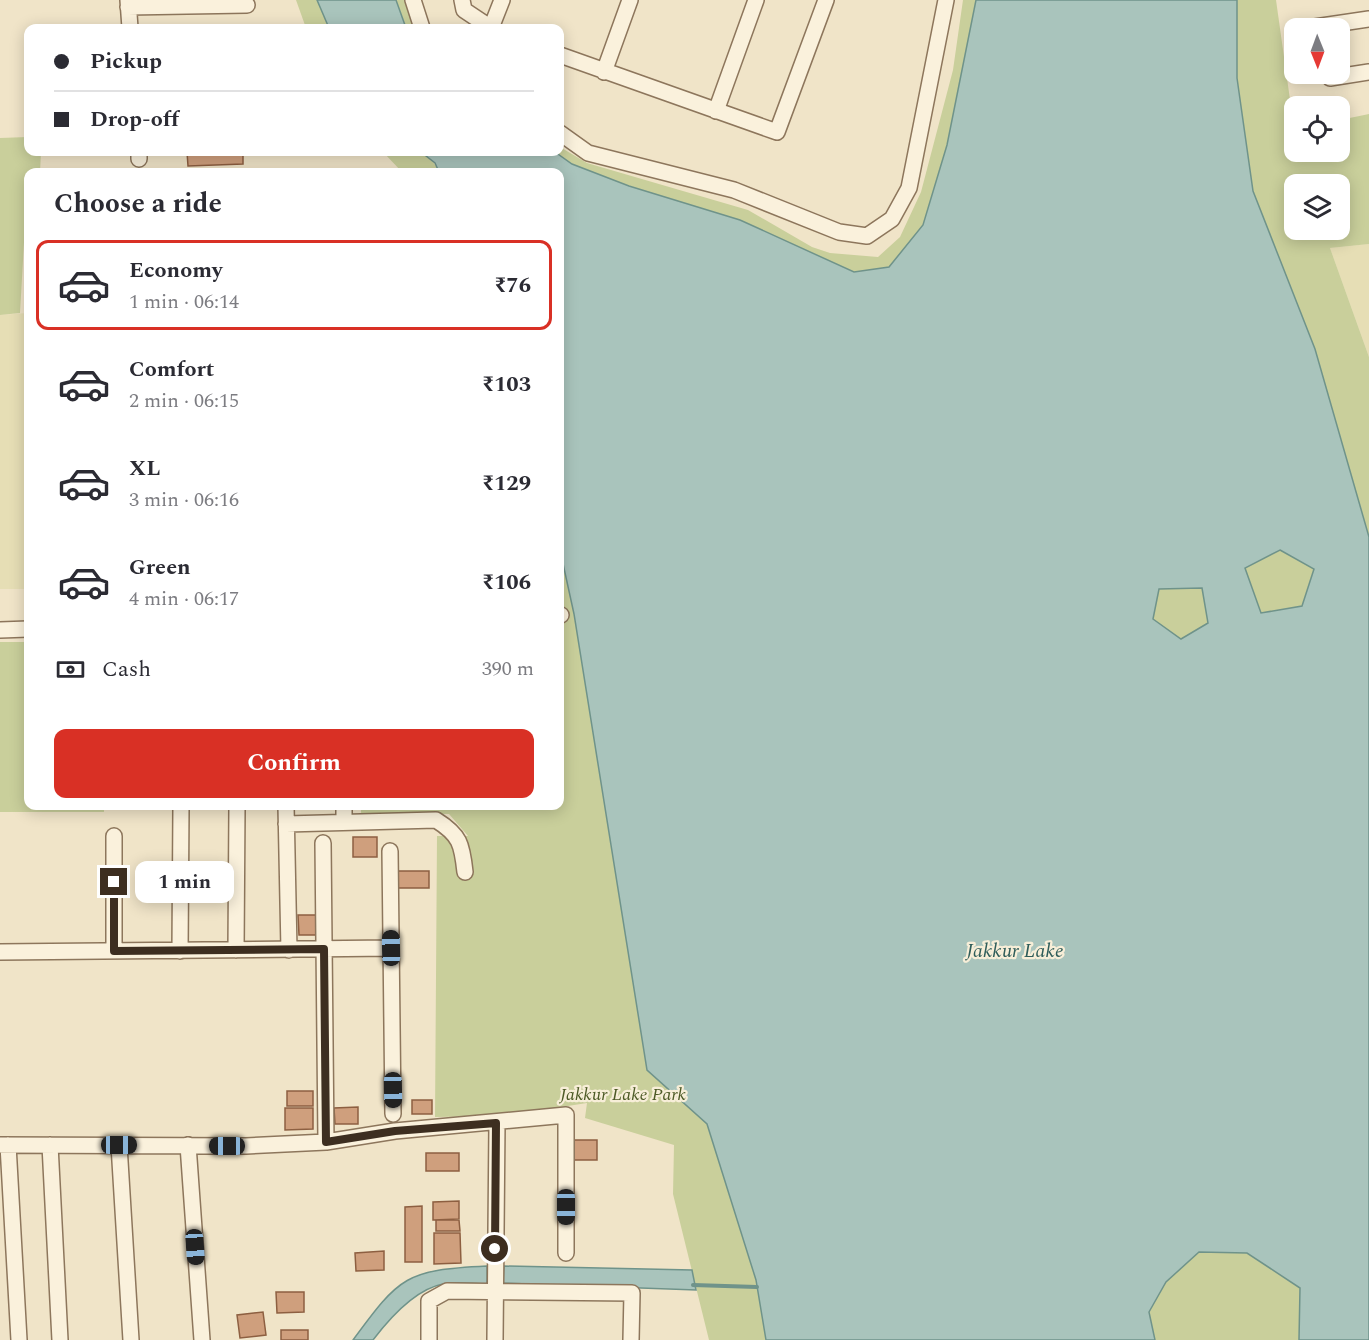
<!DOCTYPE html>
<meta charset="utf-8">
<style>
:root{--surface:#fff;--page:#f7f7f7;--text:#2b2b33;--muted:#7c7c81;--line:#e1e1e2;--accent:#d93025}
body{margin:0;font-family:Spectral,serif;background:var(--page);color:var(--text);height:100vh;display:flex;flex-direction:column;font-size:22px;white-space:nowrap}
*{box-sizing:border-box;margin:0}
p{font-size:20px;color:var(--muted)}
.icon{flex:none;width:33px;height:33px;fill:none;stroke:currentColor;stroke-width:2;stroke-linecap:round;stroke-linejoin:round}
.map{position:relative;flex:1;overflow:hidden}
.side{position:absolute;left:24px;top:168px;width:540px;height:642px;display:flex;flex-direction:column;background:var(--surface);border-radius:12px;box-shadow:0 3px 15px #0003}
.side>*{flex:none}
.hud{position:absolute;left:24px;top:24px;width:540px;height:132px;border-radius:12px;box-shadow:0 3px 15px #0003;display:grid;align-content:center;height:132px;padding:0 30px;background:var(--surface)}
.needle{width:39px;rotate:179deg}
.tools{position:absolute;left:1284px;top:18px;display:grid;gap:12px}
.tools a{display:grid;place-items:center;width:66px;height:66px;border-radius:12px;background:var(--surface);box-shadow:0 3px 15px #0003;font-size:30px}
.end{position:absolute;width:27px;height:27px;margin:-14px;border:8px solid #3d2e20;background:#fff;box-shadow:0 0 0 3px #fff}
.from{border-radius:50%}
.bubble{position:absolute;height:42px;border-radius:12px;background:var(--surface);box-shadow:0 3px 15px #0003;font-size:20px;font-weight:700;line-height:42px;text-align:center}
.car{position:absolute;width:18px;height:36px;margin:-18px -9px;border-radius:8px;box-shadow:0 0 4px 2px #0007;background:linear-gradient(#222 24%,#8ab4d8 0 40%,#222 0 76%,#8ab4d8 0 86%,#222 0)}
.hud b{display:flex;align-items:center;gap:21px;height:57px;font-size:22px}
.hud b+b{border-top:2px solid var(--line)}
.hud i{width:15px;height:15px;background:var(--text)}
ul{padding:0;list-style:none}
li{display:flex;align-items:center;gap:18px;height:90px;margin:0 12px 9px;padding:0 18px;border:3px solid transparent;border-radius:12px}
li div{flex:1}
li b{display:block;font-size:22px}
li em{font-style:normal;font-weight:700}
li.selected{border-color:var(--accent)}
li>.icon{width:54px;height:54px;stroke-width:1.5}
h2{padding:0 30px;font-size:27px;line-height:72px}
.pay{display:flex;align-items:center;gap:15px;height:66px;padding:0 30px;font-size:22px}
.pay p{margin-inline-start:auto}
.action{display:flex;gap:12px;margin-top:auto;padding:12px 30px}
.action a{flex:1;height:69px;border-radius:12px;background:var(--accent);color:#fff;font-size:24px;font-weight:700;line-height:69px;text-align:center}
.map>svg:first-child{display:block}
.farmland{fill:#e6deb5}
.green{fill:#c9cf9b;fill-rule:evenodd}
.water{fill:#a9c4bc;stroke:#6f938a;stroke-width:1.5;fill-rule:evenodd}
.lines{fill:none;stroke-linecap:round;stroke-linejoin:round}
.stream{stroke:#6f938a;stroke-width:4}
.building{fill:#cf9f7d;stroke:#8d5f41;stroke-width:1.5}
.minor-casing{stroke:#8d765c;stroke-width:18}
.minor{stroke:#faf1dc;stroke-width:15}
.route{stroke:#3d2e20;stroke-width:8}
.labels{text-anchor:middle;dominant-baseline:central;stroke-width:4.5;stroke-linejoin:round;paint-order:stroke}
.park-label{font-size:18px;font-style:italic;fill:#4d5a26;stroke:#f7eed8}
.water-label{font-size:20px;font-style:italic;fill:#2f5d5a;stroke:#f7eed8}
</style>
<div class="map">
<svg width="1369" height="1340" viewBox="0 0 1369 1340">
<rect width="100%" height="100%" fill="#f0e4c8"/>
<path class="farmland" d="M1369,244V357L1330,248Z
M28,313V589H0V315Z"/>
<path class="green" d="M296,0H317L329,28H306Z
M396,0H406L413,28H406Z
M963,0H976L947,145L923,225L889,267L854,272L740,220L629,186L572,164L555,152H560V147L587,163L748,210L812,247L830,253L878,257L900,237L921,192L953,70Z
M1237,0H1276L1294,128V152H1340V120L1369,114V244L1330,248L1369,357V537L1315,350L1253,191L1237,78ZM1294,184H1340V230H1294Z
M28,137V152H41L40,172H28L20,313L0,315V138Z
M383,152C406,152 429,147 439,172H402Z
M560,550L574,614L647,1070L707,1124L756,1280L766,1340H709L673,1194L674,1145L585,1118L587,1103L503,1116L435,1117L437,836H468L449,814L361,813V806H560Z
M1280,550L1314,568L1302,606L1261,613L1245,568Z
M1202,588L1208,623L1181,639L1152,619L1158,589Z
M0,642H28V806H104V812H0Z
M1199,1252L1247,1253L1300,1288L1299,1340H1155L1149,1312L1166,1282Z"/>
<path class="water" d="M317,0H396L406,28H329Z
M976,0H1237V78L1253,191L1315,349L1369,537V1340H1299L1300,1288L1247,1253L1199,1252L1166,1282L1149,1312L1155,1340H766L756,1280L707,1124L647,1070L574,614L560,550V172H439L435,163L421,152H555L572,164L629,186L740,220L854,272L889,267L923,225L947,145ZM1280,550L1314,569L1302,606L1261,613L1245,568ZM1202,588L1208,623L1181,639L1153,619L1159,589Z
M487,1266V1284C473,1284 457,1281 443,1284C416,1289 389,1319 373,1340H353C400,1276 406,1270 487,1266Z
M504,1266L692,1270L696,1290L503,1283Z"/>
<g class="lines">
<path class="stream" d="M693,1285L757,1287"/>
</g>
<path class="building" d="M187,152H243V164L188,166Z
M353,837H377V857H353Z
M396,871H429V888H396Z
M298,915H316V935H299Z
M287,1091H313V1106H287Z
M412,1100H432V1114H412Z
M358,1107V1124H335L334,1108Z
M285,1108H313V1129L285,1130Z
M573,1140H597V1160H573Z
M426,1153H459V1171H426Z
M459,1201V1219L433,1220V1202Z
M422,1206V1262H405V1207Z
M436,1220H459L460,1231H436Z
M434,1233H460L461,1263L434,1264Z
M384,1251V1270L356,1271L355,1253Z
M276,1292H304V1312L277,1313Z
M263,1312L266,1335L240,1338L237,1315Z
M281,1330H308V1340H281Z"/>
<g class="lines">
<defs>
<path id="minor" d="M128,0L130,28
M413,0L422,28
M462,0L464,10L491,28
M128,7L247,5
M491,28L502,0
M1308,28L1369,19
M560,55L777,132L826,0
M604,72L630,0
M1330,78L1369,72
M716,111L756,0
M560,133L588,153L734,190L839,232L867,236L892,219L909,188L946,0
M139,152V159
M560,615H561
M0,630L28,629
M286,806L289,950
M344,806V822
M286,824L436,820C460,835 462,844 465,872
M114,836V951
M323,843L326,1142
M390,851L393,1114
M236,950L237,806
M180,951L181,806
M0,952L391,948
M0,1145L246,1146L326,1142L395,1131L566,1115V1253
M8,1145L19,1340
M50,1145L60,1340
M119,1145L131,1340
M188,1145L202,1340
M429,1340V1301L447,1291L632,1293L631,1340
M495,1340L497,1123"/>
</defs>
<use href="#minor" class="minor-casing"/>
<use href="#minor" class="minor"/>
</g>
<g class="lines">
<path class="route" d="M114,882V951L324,949L326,1142L395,1131L496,1123L495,1249"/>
</g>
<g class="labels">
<g class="park-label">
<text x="623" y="1094">Jakkur Lake Park</text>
</g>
<g class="water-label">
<text x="1015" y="951">Jakkur Lake</text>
</g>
</g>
</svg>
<div class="tools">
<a><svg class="needle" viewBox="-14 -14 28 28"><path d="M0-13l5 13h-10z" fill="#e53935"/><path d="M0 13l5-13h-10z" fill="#7c7c81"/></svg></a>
<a><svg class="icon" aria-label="locate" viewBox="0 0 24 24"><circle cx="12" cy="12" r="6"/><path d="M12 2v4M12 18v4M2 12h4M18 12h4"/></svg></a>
<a><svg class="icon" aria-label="layers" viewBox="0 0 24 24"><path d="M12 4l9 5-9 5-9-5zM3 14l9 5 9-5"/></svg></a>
</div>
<i class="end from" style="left:495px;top:1249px"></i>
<i class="end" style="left:114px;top:882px"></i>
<div class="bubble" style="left:135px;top:861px;width:99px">1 min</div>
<i class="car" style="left:391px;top:948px;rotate:359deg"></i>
<i class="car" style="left:393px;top:1090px;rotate:179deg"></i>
<i class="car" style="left:119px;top:1145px;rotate:90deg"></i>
<i class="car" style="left:227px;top:1146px;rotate:270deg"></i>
<i class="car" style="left:566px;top:1207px;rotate:180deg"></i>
<i class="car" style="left:195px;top:1247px;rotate:176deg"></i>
<div class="hud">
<b><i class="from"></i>Pickup</b>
<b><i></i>Drop-off</b>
</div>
<section class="side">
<h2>Choose a ride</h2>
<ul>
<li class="selected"><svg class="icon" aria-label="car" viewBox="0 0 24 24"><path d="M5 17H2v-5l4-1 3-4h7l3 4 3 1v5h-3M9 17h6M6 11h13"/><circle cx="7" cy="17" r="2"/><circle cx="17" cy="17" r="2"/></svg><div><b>Economy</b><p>1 min · 06:14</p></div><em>₹76</em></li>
<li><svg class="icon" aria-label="car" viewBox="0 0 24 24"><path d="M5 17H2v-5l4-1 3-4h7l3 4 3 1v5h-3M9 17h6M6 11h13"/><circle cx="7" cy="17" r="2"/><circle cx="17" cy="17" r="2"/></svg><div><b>Comfort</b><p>2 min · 06:15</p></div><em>₹103</em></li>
<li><svg class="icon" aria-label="car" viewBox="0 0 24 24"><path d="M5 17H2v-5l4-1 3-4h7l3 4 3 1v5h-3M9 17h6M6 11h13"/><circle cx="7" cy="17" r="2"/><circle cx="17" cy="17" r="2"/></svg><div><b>XL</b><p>3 min · 06:16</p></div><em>₹129</em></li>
<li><svg class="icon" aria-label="car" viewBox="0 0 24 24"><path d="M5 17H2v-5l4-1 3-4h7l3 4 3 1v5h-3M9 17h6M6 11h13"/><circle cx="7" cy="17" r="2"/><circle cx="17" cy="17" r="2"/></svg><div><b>Green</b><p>4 min · 06:17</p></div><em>₹106</em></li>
</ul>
<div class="pay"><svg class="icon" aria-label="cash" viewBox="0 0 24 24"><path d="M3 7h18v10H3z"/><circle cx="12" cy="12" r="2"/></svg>Cash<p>390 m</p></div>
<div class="action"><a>Confirm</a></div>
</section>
</div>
